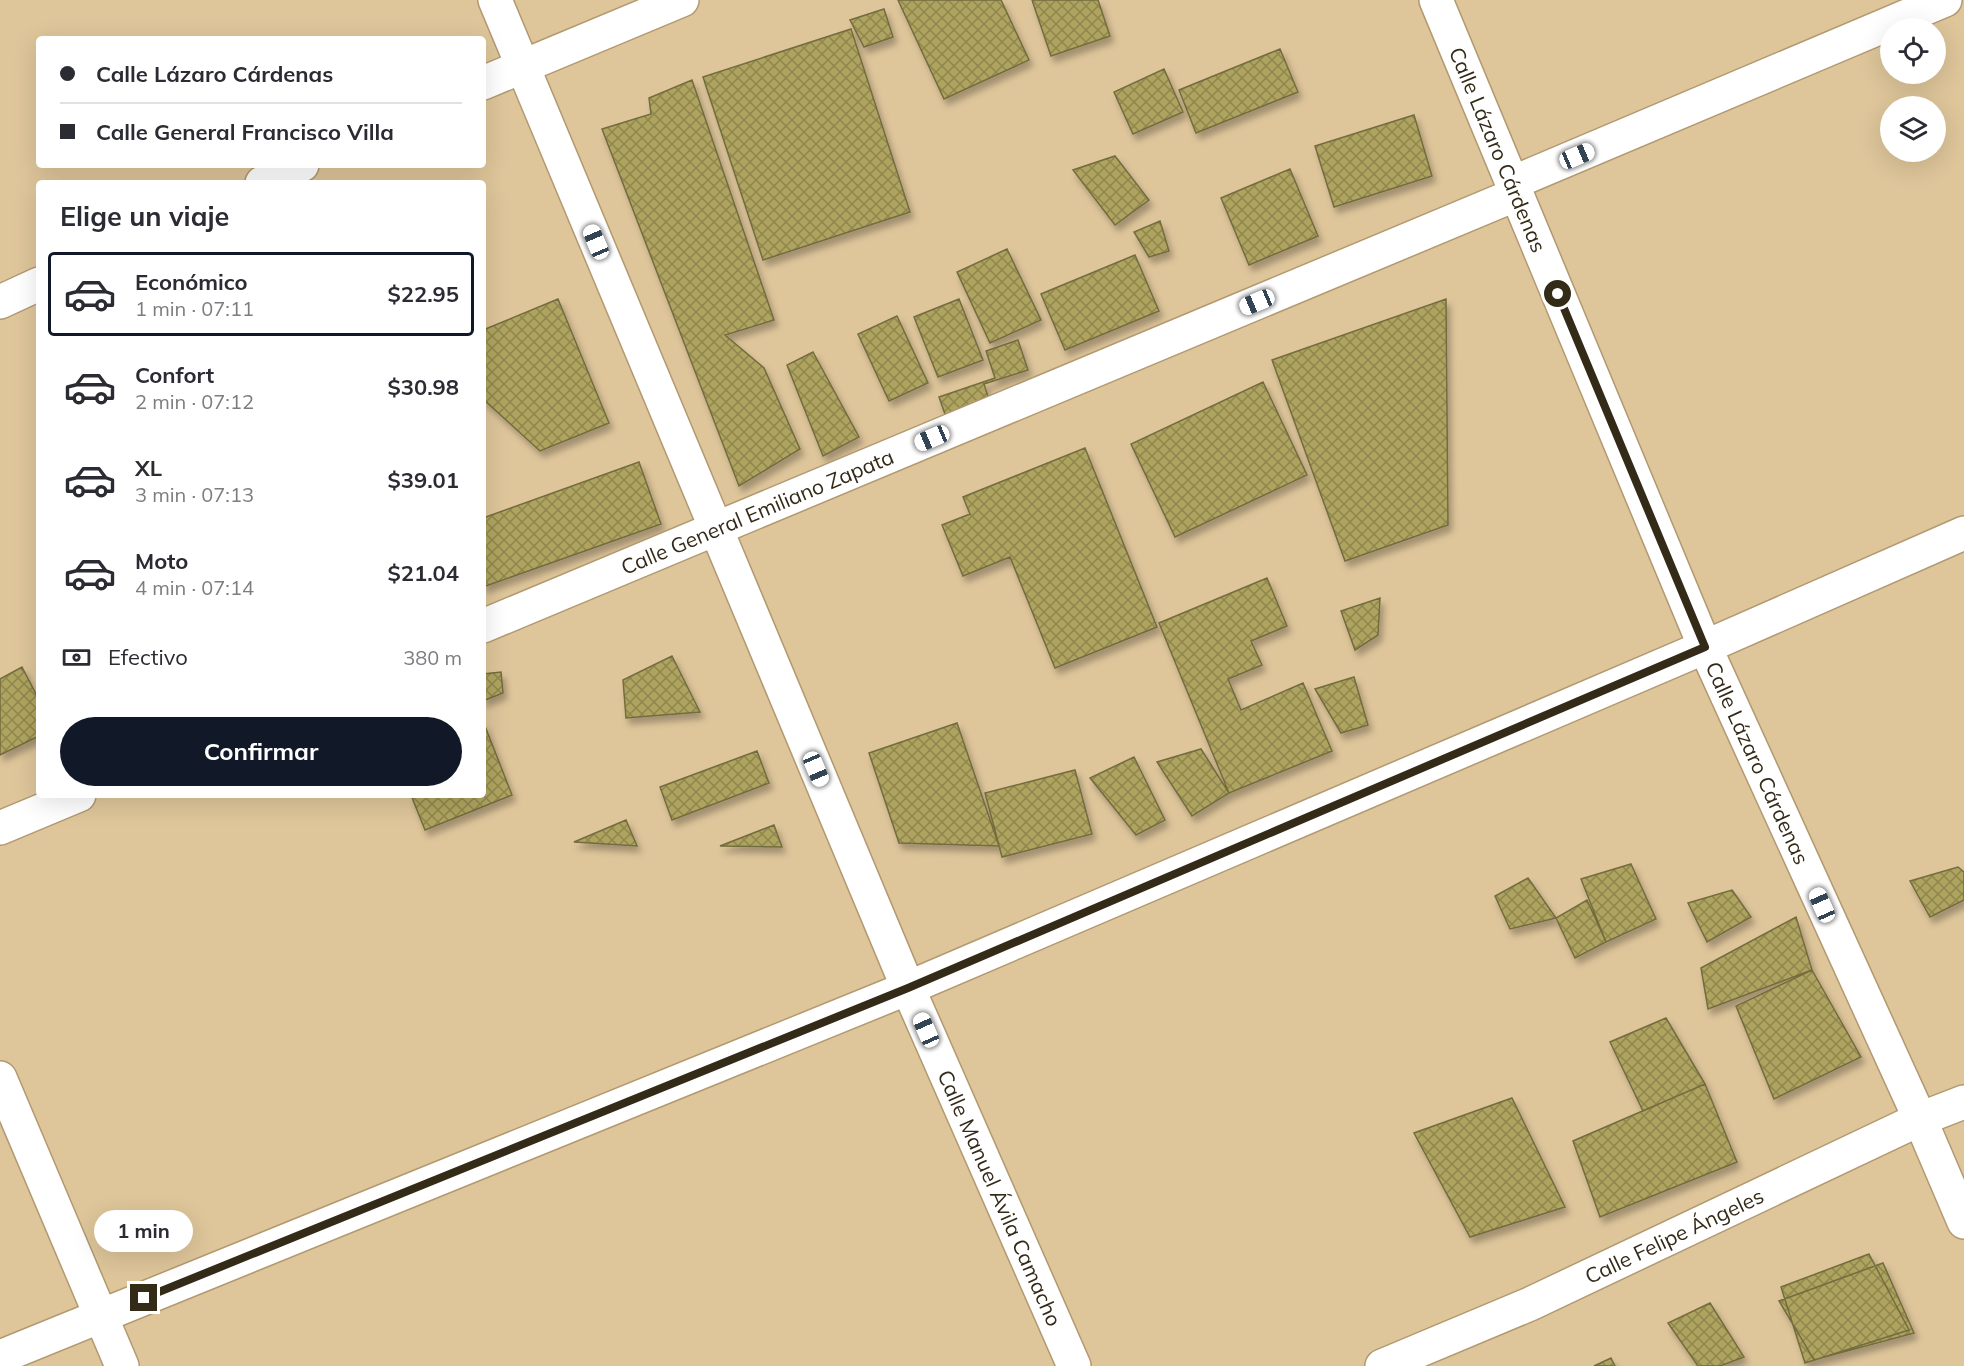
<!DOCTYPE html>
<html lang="es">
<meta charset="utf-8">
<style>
:root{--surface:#fff;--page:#f7f7f7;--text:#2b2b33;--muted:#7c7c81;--line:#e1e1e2;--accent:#111827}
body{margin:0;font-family:Mulish,sans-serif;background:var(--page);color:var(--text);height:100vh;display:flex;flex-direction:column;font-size:22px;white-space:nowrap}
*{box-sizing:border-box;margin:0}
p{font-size:20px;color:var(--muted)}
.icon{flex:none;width:33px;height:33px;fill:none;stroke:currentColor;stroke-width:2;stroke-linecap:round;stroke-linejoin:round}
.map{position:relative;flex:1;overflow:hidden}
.details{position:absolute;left:36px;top:180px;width:450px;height:618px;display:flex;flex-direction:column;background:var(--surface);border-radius:6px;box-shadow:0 6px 24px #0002}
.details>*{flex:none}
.hud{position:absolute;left:36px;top:36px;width:450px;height:132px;border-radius:6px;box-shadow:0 6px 24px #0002;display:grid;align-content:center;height:132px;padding:0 24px;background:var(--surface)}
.controls{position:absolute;left:1880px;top:18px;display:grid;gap:12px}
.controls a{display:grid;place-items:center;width:66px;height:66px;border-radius:50%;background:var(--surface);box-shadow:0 6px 24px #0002;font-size:30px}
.end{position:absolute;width:27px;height:27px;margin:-14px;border:8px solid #332a18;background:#fff;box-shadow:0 0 0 3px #fff}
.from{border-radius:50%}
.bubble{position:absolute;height:42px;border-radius:21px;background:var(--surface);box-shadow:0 6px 24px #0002;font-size:20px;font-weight:700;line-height:42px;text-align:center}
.car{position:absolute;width:18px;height:36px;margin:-18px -9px;border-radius:8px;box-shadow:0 0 4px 2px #0007;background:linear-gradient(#fff 24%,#345 0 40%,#fff 0 76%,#345 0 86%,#fff 0)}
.hud b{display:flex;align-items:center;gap:21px;height:57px;font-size:22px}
.hud b+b{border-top:2px solid var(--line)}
.hud i{width:15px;height:15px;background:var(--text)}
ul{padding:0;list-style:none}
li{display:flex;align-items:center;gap:18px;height:84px;margin:0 12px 9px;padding:0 12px;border:3px solid transparent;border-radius:6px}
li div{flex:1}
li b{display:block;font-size:22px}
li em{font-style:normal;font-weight:700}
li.selected{border-color:var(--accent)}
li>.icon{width:54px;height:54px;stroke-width:1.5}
h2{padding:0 24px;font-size:27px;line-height:72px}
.pay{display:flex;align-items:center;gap:15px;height:66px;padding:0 24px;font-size:22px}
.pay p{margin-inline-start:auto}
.cta{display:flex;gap:12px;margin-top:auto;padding:12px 24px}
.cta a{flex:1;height:69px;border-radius:36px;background:var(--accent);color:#fff;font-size:24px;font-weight:700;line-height:69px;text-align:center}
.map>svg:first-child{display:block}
.building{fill:url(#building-cross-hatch);stroke:#736c3f;stroke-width:1.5;filter:url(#shadow)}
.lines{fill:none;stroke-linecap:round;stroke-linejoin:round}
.street-casing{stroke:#b29970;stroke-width:36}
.street{stroke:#fff;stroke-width:33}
.route{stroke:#332a18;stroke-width:8}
.labels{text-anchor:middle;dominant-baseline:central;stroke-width:4.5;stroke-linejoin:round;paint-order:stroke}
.street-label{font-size:21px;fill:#332a18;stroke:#f5e8d2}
</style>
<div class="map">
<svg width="1964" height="1366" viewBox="0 0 1964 1366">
<defs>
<pattern id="building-cross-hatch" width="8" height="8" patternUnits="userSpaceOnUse" patternTransform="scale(1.5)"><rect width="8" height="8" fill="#afa45e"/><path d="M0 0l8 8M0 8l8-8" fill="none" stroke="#8f864d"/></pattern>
<filter id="shadow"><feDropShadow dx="3.5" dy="6" stdDeviation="3" flood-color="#0004"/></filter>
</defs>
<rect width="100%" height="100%" fill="#dec59a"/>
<path class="building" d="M898,0H1001L1029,60L944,99Z
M1032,0H1098L1110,36L1051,56Z
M884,9L893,37L864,47L850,20Z
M851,29L910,212L763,260L703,77Z
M1280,49L1298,92L1196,133L1179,90Z
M1164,69L1183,112L1133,134L1114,92Z
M692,80L774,320L725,335L764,368L800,449L739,486L602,129L651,114L649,98Z
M1414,115L1432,176L1334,207L1315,146Z
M1115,156L1149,200L1115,225L1073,170Z
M1290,169L1318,236L1249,265L1221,198Z
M1160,221L1169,251L1149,257L1134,232Z
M1007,249L1041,320L990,343L957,272Z
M1135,255L1159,311L1065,350L1041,294Z
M558,299L609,423L540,451L483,399V330Z
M959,299L983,360L938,377L914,317Z
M1446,299L1448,525L1345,561L1272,360Z
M897,316L928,383L889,401L858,334Z
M1018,340L1028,370L984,384L990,403L946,417L939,397L995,378L986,351Z
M813,352L859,437L823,456L787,365Z
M1263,382L1307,475L1175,537L1131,444Z
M1085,448L1157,627L1055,668L1010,557L963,576L942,525L970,514L963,497Z
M639,462L661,524L483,587V518Z
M1267,578L1287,626L1251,641L1262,665L1228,679L1241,710L1303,683L1332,751L1229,793L1159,623Z
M1380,598L1378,635L1355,650L1341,611Z
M672,656L700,712L626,718L623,680Z
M22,667L39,700V736L0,755V679Z
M501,672L503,693L483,701V674Z
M1354,677L1368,725L1341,733L1315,689Z
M483,721L512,795L425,830L411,795H483Z
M957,723L999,846L899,843L869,753Z
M1201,749L1229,793L1192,816L1157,762Z
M757,751L769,783L672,820L660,787Z
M1134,757L1165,820L1136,835L1090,778Z
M1075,770L1092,834L1002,857L985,793Z
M626,820L637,846L574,842Z
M774,825L782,847L720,846Z
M1631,864L1656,919L1606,942L1581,879Z
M1958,867L1964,872V900L1930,917L1910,881Z
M1528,878L1556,918L1510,929L1495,896Z
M1732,890L1751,917L1707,942L1688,903Z
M1587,900L1606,942L1575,958L1556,918Z
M1796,917L1812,970L1708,1009L1701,968Z
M1812,970L1861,1057L1774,1099L1736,1006Z
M1666,1018L1705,1084L1643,1111L1610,1042Z
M1705,1084L1737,1162L1600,1217L1573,1141Z
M1512,1098L1565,1207L1470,1237L1414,1133Z
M1869,1254L1909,1330L1805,1363L1781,1287Z
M1883,1263L1914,1333L1814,1360L1779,1301Z
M1710,1303L1744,1357L1720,1366H1698L1668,1323Z
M1611,1358L1615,1366H1594Z"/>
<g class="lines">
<defs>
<g id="street">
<path id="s1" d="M495,0L908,988L1074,1366"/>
<path id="s2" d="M1436,0L1705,647L1920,1119L1964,1222"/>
<path d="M483,83L682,0"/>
<path d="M262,183L302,165"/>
<path d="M0,302L39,284"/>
<path id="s3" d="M483,626L1517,194L1512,183L1945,0"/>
<path d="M0,828L79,795"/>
<path d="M0,1078L122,1366"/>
<path d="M0,1357L908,988L1705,647L1964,533"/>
<path id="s4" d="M1382,1366L1530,1304L1920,1119L1964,1102"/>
</g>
</defs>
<use href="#street" class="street-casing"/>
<use href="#street" class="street"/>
</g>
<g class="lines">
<path class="route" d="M144,1298L908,988L1705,647L1558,294"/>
</g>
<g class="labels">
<g class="street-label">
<text stroke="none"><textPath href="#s2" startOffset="162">Calle Lázaro Cárdenas</textPath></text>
<text stroke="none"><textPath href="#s3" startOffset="297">Calle General Emiliano Zapata</textPath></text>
<text stroke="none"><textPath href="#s2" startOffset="828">Calle Lázaro Cárdenas</textPath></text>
<text stroke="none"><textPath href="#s1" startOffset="1300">Calle Manuel Ávila Camacho</textPath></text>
<text stroke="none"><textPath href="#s4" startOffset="320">Calle Felipe Ángeles</textPath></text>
</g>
</g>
</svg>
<div class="controls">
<a><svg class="icon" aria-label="locate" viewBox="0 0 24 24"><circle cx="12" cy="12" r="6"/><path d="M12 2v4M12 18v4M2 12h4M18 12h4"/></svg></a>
<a><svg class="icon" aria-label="layers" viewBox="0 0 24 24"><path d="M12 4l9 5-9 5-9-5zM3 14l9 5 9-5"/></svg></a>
</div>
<i class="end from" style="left:1558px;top:294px"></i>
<i class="end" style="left:144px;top:1298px"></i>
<div class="bubble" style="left:94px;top:1210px;width:99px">1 min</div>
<i class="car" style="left:1577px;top:156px;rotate:67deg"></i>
<i class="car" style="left:596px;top:242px;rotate:337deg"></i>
<i class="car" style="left:1257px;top:302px;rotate:247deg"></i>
<i class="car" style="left:932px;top:438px;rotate:247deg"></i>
<i class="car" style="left:816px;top:769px;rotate:157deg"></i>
<i class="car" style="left:1822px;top:905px;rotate:336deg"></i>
<i class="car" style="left:926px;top:1030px;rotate:336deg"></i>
<div class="hud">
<b><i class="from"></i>Calle Lázaro Cárdenas</b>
<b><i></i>Calle General Francisco Villa</b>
</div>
<section class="details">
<h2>Elige un viaje</h2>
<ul>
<li class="selected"><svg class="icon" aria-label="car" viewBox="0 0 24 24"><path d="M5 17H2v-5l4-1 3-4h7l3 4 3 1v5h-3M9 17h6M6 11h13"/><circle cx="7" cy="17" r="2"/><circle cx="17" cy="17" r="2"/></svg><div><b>Económico</b><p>1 min · 07:11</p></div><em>$22.95</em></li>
<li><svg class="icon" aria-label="car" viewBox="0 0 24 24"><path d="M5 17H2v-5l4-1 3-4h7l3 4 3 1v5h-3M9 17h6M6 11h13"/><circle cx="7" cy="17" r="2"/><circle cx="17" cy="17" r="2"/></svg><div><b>Confort</b><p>2 min · 07:12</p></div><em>$30.98</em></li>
<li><svg class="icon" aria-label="car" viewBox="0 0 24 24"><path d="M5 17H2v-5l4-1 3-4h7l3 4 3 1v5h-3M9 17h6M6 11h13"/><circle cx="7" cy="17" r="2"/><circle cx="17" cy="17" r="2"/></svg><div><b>XL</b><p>3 min · 07:13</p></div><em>$39.01</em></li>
<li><svg class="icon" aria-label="car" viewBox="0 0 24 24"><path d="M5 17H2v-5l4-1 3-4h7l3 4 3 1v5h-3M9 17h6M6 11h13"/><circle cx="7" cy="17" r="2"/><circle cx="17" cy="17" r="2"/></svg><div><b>Moto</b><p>4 min · 07:14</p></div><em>$21.04</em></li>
</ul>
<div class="pay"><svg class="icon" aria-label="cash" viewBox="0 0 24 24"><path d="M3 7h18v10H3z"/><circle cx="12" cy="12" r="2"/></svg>Efectivo<p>380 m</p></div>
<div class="cta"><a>Confirmar</a></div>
</section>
</div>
